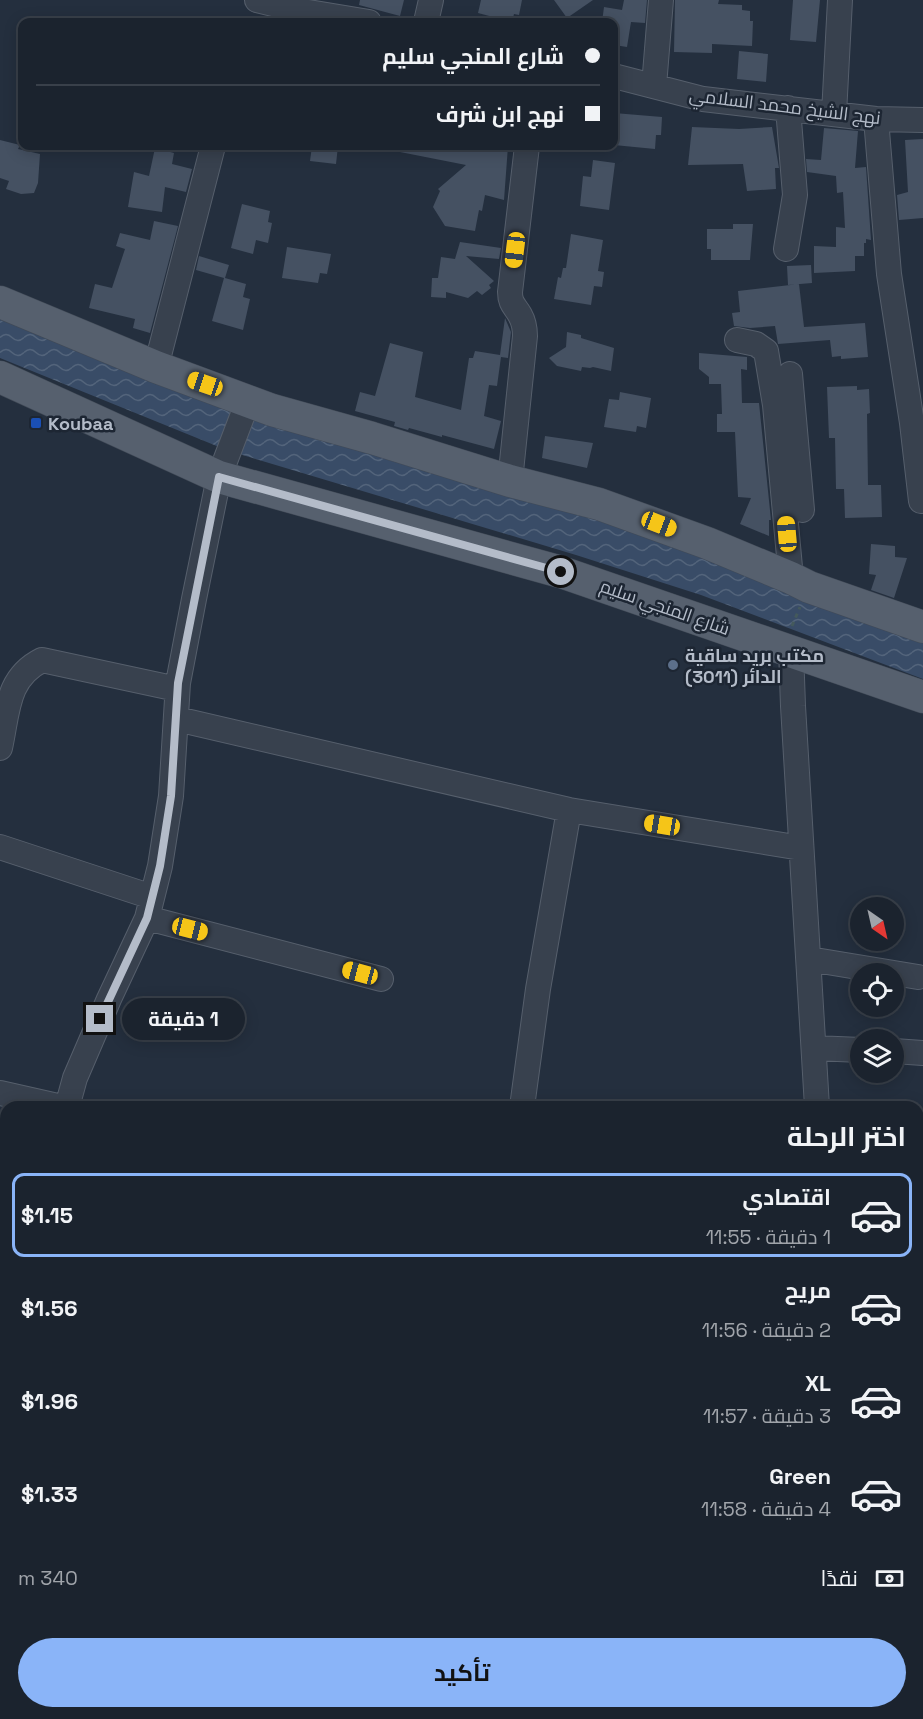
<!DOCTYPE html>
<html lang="ar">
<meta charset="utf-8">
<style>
:root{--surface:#1b232e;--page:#282f3a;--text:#f1f3f6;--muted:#a0a4aa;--line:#39404a;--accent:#8ab4f8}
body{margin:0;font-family:"Space Grotesk",Cairo,sans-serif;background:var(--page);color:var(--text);direction:rtl;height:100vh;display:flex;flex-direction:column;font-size:22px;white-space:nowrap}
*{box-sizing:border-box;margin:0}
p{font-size:20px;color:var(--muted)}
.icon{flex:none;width:33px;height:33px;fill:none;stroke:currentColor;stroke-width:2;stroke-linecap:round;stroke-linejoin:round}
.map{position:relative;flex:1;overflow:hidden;direction:ltr}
.drawer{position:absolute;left:0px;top:1101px;width:924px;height:618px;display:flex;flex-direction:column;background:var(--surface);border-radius:18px 18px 0 0;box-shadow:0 3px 15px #0003,0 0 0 2px var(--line);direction:rtl}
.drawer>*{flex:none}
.top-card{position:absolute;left:18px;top:18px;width:600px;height:132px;border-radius:12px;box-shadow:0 3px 15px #0003,0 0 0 2px var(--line);direction:rtl;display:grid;align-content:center;height:132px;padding:0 18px;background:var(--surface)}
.needle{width:39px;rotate:146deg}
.fabs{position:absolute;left:850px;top:897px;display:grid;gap:12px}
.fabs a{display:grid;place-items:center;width:54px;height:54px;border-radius:50%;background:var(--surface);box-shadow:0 3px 15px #0003,0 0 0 2px var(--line);font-size:30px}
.end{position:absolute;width:27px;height:27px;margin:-14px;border:8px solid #b4bcc9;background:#111;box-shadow:0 0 0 3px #111}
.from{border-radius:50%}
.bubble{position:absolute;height:42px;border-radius:21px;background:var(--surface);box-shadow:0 3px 15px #0003,0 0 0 2px var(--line);font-size:20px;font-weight:700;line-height:42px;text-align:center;direction:rtl}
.car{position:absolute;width:18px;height:36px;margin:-18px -9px;border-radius:8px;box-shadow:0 0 4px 2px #0007;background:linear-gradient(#f5c518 24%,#345 0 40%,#f5c518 0 76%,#345 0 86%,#f5c518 0)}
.top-card b{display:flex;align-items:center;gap:21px;height:57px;font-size:22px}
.top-card b+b{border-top:2px solid var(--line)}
.top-card i{width:15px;height:15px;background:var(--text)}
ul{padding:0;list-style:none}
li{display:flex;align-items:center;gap:18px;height:84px;margin:0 12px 9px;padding:0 6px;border:3px solid transparent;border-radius:12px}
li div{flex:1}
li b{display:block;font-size:22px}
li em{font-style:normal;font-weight:700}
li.current{border-color:var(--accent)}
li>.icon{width:54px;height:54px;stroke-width:1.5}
h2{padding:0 18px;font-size:27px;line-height:72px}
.pay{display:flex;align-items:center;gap:15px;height:66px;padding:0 18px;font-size:22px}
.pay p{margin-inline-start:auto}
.button{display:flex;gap:12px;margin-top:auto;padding:12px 18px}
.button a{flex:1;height:69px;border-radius:36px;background:var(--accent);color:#111;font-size:24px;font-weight:700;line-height:69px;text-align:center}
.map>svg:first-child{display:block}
.water{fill:url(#water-waves)}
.building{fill:#455162}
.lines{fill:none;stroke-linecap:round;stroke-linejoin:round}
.minor-casing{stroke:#565f6c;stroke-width:26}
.major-casing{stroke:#414a57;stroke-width:33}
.path{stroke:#44595c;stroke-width:3;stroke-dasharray:4.5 4.5;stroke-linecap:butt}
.minor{stroke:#38414e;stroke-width:24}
.major{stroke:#56606e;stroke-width:32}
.route{stroke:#b4bcc9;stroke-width:8}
.transit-dot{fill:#1a4fb4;stroke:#1d2633;stroke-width:2}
.service-dot{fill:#5c6f8a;stroke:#1d2633;stroke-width:2}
.labels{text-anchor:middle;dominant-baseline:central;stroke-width:5;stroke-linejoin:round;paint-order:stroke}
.street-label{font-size:18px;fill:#b4bcc9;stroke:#1d2633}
.poi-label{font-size:18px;font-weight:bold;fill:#b4bcc9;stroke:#1d2633;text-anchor:start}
</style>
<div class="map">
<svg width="923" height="1719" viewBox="0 0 923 1719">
<defs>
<pattern id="water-waves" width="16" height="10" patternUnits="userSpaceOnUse" patternTransform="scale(1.5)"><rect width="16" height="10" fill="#394c67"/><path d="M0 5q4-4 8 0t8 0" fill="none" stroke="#53647b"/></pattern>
</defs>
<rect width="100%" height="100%" fill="#242f3e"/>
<path class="water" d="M0,314L645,531L923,637V679L701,595L576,555L229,451L0,358Z"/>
<path class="building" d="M360,0H404L400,16L359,5Z
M481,0H522L519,15L514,14L512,22L478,13Z
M554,0H593L567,18Z
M624,0H647L645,23L631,22L627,47L614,45V22H602L604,7L622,10Z
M675,0H719L718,4L742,5V10L750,11V21H753L752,46L712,44V53L674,52Z
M793,0H820L816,42L790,40Z
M739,51L768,54L766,82L737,79Z
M614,113L662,117L661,135H656L655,149L614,145Z
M692,127L739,129L772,127L779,168H775L776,189L747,191L743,164L688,165Z
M824,128L858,131L855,168L866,167L871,240L866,239V243H864V256H855V271L814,273V246L836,247V227L845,228L843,192L837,193L836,176L807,172L806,159L821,160Z
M923,139V218L899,220L897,195L908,192L905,140Z
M0,140L20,145L18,149L40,154L38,183L34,193L21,194L6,189L9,181L0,178Z
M312,146H338L336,164L310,161Z
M401,146H508L504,200L485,195L482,211L479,210L475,231L445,226L433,207L440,191L438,189L466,165L400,152Z
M155,148L174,153L172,164L192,169L186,192L165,187L162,212L128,207L134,172L149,176Z
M593,160L615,163L609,210L580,206L583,176L591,177Z
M242,204L270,211L268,222L272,223L268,243L256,240L253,254L231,248Z
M154,221L178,226L150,333L133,328L135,319L89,308L95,284L112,288L125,249L116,246L120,233L150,240Z
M733,224H753L750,260H711V249H707V229H733Z
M571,234L603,240L598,271L604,272L602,287L594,286L591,305L554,299L558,277L561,278L563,268H566Z
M460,242L501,248L499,259L466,256L494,281L489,285L491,288L482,295L477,291L468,298L446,292V298L431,297L432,278H438L441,257L455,259Z
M287,247L331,254L327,274L320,273L318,283L282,278Z
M199,256L229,265L225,278L246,284L243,297L250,299L243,330L212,321L224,278L196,270Z
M811,265L812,283L788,285L787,266Z
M799,284L804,327L865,323L868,357L841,359V356L832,357L830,340L778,344L775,326L750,328L734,326L732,313L740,312L738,291Z
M505,318L511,332L508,358L501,357L497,386L489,385L484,416L501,421L494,449L442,435V437L409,428L408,430L394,426L395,422L355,411L360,392L375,396L390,343L423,352L415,397L461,410L469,358H473L475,351L500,355Z
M567,332L581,335V338L614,348L611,371L593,367L590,368L582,367L581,371L557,366L549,358L566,347Z
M699,353L747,357V370L741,369L742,403H759L771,520H769V536L740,524L751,498L738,497L735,432H717V414H722L721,384H709V377L699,369Z
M857,386V390L869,389L870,413L867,414L868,485H881L882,517L845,518L844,489H836L835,438H829L827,387Z
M620,392L651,398L646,428L637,426L636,432L604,427L609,399L619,400Z
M545,436L593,443L587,468L542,458Z
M871,544L895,546V557L907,558L894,598L871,590L876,575L869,574Z"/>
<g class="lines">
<defs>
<path id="minor" d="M257,0L302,11L369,22
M426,22L431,0
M614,76L703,99L876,119L923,120
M654,86L661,0
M834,114L840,0
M876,119L889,274L912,423L921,501
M786,249L795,195L788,108
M737,340L756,344L766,351L775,405L791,578
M156,367L213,146
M790,374L802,510
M510,481L525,336C525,329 524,322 520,315C515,306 510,304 510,292L527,146
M791,650L793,706L817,1107
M177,719L569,810L801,848
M0,748C8,712 6,678 42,660L177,689
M0,847L152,897
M147,918L381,979
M809,959L918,977
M814,1048L861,1050
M894,1051L923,1053
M0,1093L62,1107
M67,1107L75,1078L109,999L147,918L160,866L171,796L178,683L194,599L219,477L248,401
M522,1107L538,989L569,810
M918,1244L923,1246
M0,1249L6,1239
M918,1382L923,1383
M0,1434L6,1437
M918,1494L923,1493
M918,1703L923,1705
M0,1716L4,1719
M130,1719L134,1713
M434,1719L437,1713
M609,1719L612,1713
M766,1719L768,1713"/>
<path id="major" d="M0,302L156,367L272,410L372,438L510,481L599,504L707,543L791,578L809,587L923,627
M0,377L219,477L561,572L923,697"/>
</defs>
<use href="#minor" class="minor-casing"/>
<use href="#major" class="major-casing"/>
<path class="path" d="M792,626L800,607"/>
<use href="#minor" class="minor"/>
<use href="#major" class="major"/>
</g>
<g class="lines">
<path class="route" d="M100,1019L147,918L160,866L171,796L178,683L219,477L561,572"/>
</g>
<rect class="transit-dot" x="30" y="417" width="12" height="12" rx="3"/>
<circle class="service-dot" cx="673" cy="665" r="6"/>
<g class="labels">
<g class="street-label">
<text transform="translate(785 106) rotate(7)">نهج الشيخ محمد السلامي</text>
<text transform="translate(665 607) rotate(19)">شارع المنجي سليم</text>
</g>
<g class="poi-label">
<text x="48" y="423">Koubaa</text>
<text x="685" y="655">مكتب بريد ساقية<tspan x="685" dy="21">الدائر (3011)</tspan></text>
</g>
</g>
</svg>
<div class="fabs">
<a><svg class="needle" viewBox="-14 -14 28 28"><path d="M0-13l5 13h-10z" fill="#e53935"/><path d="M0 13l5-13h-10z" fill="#a0a4aa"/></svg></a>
<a><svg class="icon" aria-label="locate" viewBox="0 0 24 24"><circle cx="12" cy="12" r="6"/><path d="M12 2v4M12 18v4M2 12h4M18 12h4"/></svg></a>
<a><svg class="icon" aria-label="layers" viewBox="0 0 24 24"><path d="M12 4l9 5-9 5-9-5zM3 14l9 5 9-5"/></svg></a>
</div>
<i class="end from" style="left:561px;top:572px"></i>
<i class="end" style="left:100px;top:1019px"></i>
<div class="bubble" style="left:122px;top:998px;width:123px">1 دقيقة</div>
<i class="car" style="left:515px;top:250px;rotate:187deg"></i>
<i class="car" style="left:205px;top:384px;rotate:289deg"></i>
<i class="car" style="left:659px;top:524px;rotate:111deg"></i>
<i class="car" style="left:787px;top:534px;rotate:355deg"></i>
<i class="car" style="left:662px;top:825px;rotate:279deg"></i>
<i class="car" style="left:190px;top:929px;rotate:104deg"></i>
<i class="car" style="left:360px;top:973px;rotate:285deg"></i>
<div class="top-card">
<b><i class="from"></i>شارع المنجي سليم</b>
<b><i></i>نهج ابن شرف</b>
</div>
<section class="drawer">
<h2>اختر الرحلة</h2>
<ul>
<li class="current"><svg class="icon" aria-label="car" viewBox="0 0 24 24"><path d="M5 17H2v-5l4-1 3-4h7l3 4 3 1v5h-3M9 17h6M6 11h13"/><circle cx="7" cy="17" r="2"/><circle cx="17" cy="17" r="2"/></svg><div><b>اقتصادي</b><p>1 دقيقة · 11:55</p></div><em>$1.15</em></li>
<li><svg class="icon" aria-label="car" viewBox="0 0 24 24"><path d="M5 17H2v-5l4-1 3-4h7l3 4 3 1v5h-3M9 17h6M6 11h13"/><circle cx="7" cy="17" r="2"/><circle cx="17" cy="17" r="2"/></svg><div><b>مريح</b><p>2 دقيقة · 11:56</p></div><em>$1.56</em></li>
<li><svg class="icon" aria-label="car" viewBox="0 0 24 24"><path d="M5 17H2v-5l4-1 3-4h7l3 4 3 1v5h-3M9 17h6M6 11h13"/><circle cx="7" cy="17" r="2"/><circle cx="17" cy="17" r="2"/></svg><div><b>XL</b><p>3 دقيقة · 11:57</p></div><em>$1.96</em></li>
<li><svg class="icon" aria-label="car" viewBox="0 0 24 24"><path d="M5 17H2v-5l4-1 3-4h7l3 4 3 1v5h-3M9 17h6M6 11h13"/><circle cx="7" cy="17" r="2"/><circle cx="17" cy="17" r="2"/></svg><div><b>Green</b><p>4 دقيقة · 11:58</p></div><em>$1.33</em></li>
</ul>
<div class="pay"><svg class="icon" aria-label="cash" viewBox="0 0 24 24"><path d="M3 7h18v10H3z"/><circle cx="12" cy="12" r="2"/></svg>نقدًا<p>340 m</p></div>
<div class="button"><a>تأكيد</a></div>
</section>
</div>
